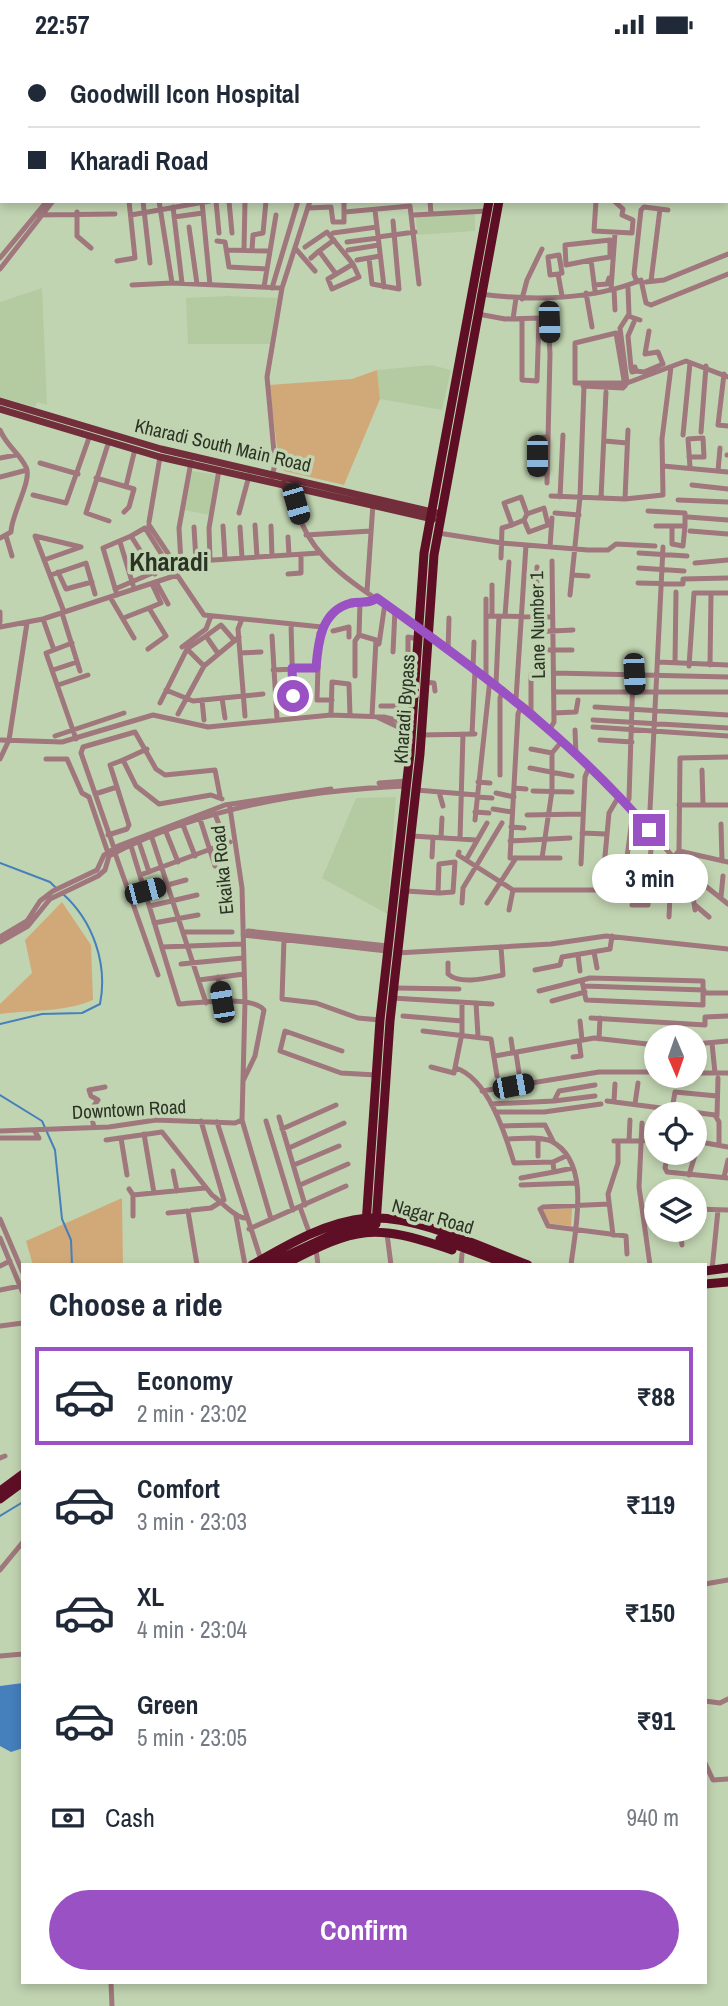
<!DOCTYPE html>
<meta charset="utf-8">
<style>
:root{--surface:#fff;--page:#f2f2f3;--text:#1f2937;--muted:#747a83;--line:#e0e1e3;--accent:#9a51c4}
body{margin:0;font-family:"Archivo Narrow",sans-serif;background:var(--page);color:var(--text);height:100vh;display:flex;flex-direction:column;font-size:26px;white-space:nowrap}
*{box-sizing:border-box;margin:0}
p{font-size:23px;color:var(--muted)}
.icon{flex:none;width:38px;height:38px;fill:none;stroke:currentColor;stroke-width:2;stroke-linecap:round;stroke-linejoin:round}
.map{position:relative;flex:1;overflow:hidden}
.details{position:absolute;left:21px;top:1214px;width:686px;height:721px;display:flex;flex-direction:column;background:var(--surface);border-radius:0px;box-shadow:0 4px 10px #0003}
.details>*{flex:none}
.top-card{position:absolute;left:0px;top:0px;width:728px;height:154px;box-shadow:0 4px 10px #0003;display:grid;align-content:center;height:154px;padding:0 28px;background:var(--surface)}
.needle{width:46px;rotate:178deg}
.fabs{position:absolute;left:644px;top:976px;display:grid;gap:14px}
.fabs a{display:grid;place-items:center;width:63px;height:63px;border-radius:50%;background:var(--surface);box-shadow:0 4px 10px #0003;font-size:35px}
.end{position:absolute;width:32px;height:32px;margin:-16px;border:9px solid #9a51c4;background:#fff;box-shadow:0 0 0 4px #fff}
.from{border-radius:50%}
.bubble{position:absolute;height:49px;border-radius:24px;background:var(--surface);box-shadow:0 4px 10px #0003;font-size:23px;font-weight:800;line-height:49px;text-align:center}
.car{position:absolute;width:21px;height:42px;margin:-21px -10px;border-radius:9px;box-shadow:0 0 5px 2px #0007;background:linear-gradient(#222 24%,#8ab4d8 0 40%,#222 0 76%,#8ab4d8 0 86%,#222 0)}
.top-card b{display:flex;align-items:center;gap:24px;height:66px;font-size:26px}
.top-card b+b{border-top:2px solid var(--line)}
.top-card i{width:18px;height:18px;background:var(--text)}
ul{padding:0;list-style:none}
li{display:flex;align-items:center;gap:21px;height:98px;margin:0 14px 10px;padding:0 14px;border:4px solid transparent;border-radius:0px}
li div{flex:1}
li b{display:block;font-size:26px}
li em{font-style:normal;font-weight:800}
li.current{border-color:var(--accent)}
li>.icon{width:63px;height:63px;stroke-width:1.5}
h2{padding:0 28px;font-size:32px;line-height:84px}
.pay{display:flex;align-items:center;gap:18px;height:77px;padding:0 28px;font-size:26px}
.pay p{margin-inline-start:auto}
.button{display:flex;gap:14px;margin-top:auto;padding:14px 28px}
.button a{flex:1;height:80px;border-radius:42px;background:var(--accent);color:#fff;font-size:28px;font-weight:800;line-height:80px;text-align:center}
.status{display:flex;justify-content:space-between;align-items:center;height:49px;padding:0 35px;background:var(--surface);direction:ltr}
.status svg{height:19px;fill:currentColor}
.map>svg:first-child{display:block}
.built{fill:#b4cba2}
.green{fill:#d1a978}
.water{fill:#457fbc}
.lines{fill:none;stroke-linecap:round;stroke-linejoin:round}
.stream{stroke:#457fbc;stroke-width:2}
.minor{stroke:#9f777c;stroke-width:5}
.major{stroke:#722f3b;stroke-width:7}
.highway{stroke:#5f0f25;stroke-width:9}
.route{stroke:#9a51c4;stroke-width:9}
.labels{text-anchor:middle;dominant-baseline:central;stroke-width:7;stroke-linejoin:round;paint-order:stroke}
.street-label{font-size:19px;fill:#2b3325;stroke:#c1d4b1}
.district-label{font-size:26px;font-weight:bold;fill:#2b3325;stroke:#c1d4b1}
</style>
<div class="status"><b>22:57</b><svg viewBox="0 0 49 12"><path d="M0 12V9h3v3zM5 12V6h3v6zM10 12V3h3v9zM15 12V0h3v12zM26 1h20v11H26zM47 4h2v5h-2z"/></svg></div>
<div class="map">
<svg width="728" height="1957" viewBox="0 0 728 1957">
<rect width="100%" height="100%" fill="#c1d4b1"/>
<path class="built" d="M475,164V182L417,186L416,168Z
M42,239L47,356L37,353L35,358L0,348V253Z
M226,247L277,249L270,295H188L186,249Z
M431,316L451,321L442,361L380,350L377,321Z
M192,422L218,426L210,466L184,461Z
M396,748L387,865L322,829L356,749Z"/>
<path class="green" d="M377,321L380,350L344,436L284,422L279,414L269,336L352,330Z
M62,853L91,896L93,951C65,963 31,961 0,965V955L32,924L25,891Z
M122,1149L123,1216H33L26,1192Z
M572,1159L571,1177L546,1174L542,1161Z"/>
<path class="water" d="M23,1634V1699L11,1703L0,1697V1637Z"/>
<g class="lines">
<path class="stream" d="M0,814L50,833L56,839
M0,975L42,965L82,964L100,955C108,915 93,872 63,845
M0,1046L42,1072L55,1101L62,1170L71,1191L72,1216
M0,1467L23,1453"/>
<path class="minor" d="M122,2L123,0
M127,2L128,0
M337,2V0
M353,2V0
M369,2V0
M386,2V0
M143,152L150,214
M159,152L172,234
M216,152L219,184
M229,152L232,184
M430,152L431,165
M596,152L594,182L632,184L633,171L622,166L623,160L614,152
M202,153L210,236
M173,158L182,234
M308,159L331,158L333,173H344V152
M375,161L384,238
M77,163V187L91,199
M345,163L410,157L419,235
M38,166L115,165
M131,166L210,152
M414,166L487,162
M174,168L203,164
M189,178L197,235
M333,184L377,178
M378,188L415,183
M217,192L225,193L229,218L267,220
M347,193L378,189
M305,198L327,183L353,215L328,230L332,240L359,228L353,215
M295,199L315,222
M244,200L245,152
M226,201L270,202
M252,201L253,186L263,184L266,152
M348,201L379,196
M319,202L334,191
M0,209L47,152
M311,209L319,202L336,225
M369,209L372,235L399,240L393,172
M357,211L380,207
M591,211L566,216L565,196L610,191V208L591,211L595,242
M117,212L135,209L129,152
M0,220L53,152
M558,225L550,226L548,208L559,206L562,224L558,225L562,247
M641,231L646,254L651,256L728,225
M651,232L660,160
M637,233L634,225L641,161L644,158L668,161
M646,233L664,231L728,205
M132,236L172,234L282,239
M594,236L607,235L609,229
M264,238L276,166
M272,239L298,152
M611,240L615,184
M614,240L615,261
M586,244L592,278
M480,245C533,252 593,251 641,231
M547,249L550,305L547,434
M522,250L527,231L542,200
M478,265L505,270L539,269L537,332L522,331V270
M628,267L640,271
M513,270L516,249
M635,318L636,322L632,323L631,319Z
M631,319L628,287L634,273
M636,322L644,323L663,315L658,303L645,305L649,282
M724,325L718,376L728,377
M622,334H575V294L616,284L625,337
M627,334L620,279L629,265L628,239
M583,337L623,339L627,334L686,312L728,328
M0,381C6,396 19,404 26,418C33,430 11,466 11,483L0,489
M701,383L706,317
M683,386L690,314
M109,392L86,464L109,472
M605,392L627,394
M727,406H728
M689,408H704L703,389L688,390L690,418
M0,409L16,406
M40,414L78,425
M663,417L728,423
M718,422L720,399
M547,425H537V389L548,388
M0,428L27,421
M96,429L134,440L129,458L124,463
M272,429L275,414L267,328L282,239L310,152
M292,435C298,512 364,539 419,579
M692,436L728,440
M126,437L135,400
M33,446L66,454L90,386
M551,447L625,450L663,446L662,390L671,318
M560,448L563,386
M601,449L606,343
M625,450L628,381
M678,451L728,453
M648,462L685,464V477H656
M239,464L249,427
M555,464L579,466
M688,468L728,471
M149,473L160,408
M149,476L177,518
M255,476L257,508
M512,476L524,471L529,483L548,476L544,459L527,465
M223,477L225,510
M271,477L272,507
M672,477V495L683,497L685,477
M194,478L196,512
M240,478L242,509
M690,482L728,485
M438,484L502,494L588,501H608L616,495L655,497
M306,486L371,482
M6,487L12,507
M288,488L289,506
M120,493L133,536
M550,498L552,469
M639,504L687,507
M501,509L502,479L512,476L504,454L521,448L527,465L524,471
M44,511L81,498L35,487L64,563
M210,511L209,479L219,421
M181,514L179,479L191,413
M695,514L728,511
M639,519L684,522
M58,523L66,540L92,533
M288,525L301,524V506
M51,526L86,514L95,545
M177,526L204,566L322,578
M177,526V518L182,513L319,504
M572,526L588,527
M156,533L168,555
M638,534L683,535V530L728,529
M115,540L169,517L145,479L131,487
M367,542L373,455
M117,546L103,499L131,487L155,525
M570,546L580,448L584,337
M110,548L134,589
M360,553L359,586L376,591L372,667
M0,563V573
M62,564L80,622
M487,567L552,568
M492,567V536
M505,567L509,513
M126,568L149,559
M537,568V518
M43,570L54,601
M242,570L238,580L245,667
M291,575L293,647
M0,578L43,570L177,526
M333,582L349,578V588
M531,583L573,581
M427,584L531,662L619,747L683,819L728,855
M206,587L221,576L234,591
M272,587L277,670
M72,594L46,604L76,690
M379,595L385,554
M182,598L206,580L211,567
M148,600L166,587L149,559L161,554L152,535
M187,600L204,617
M537,601H572
M448,602L449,569
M393,603L395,561
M240,604L261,603
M417,607L408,606V588L418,590
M658,613L728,616
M675,614L676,543
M710,616L711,545
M689,617L694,544H728
M473,619L474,593
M53,621L77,613
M273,621L316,619
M554,624L728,628
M355,627V592L359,586
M486,628V550
M405,630V621L416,617
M424,633L434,634L435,642
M496,635L499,567
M58,636L88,626
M166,641L193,652L263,645
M554,643H728
M222,649L225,669
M516,650L526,496
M202,651L204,671
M332,651H317L319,584L340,558L374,552L378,549
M160,654L187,600L206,587L217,603
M413,655L405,653L406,637H415
M522,655L518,665L510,809H560
M381,657H400L405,653
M595,658L728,666
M531,662V626
M554,664L576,663L578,651
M178,665L204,617L239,588
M331,666L332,633L349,635L350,666
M377,668L411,684
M593,671L728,679
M593,678L728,687
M550,680L554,673L552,512
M575,681L576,705
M472,685L475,621
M421,686L475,685
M55,687L124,664
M0,691L62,693L153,666L208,678L331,666L384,668L412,675
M600,691L632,693
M531,700L552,704
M0,710L9,691L27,574
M46,710H67L82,744L89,748L108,804
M123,711L147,700
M530,719L572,727
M702,721L703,755
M500,726V649L503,640
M478,733L490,734
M379,734L407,732
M514,739L526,740
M416,741L477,746
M533,742L572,743
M439,743L443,757
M496,744L514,748
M95,745L117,738L110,716L123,711L136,737L159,755L211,746L222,750
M477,748L492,749
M626,754L629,750L633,625
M679,756H728
M230,759L242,839L245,952L242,1071L271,1170
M493,760L512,763
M475,763L489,764
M215,765L226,794
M527,766L583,765
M200,770L215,817
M475,771L490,630
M487,774L466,811L513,841H603L690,848L697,845L704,836
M721,775L722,812
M183,776L195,807
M511,778L524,779
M649,781L663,498
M166,783L178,813
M582,784L606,785
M108,786L127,780L129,776L117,738
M412,787L476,791
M152,789L206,954
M441,789L442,769
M460,790L463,685
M510,792L570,789
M139,793L149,823
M131,797L179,955C198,954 252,946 264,961L255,1007L243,1032
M219,797L223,808
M114,799L81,704L83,698L135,683L156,720L165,726L215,721L220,747
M679,802L728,813
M459,803L458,806L466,811
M115,804L158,926
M432,808L433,788
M627,808L633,763
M542,809L552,742V704L562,692
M673,809L679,802L680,709L728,708
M650,810L652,791L655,788
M581,815L585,728L589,718
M604,818L609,764L619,747
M140,826L230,793
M642,828L658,813L693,847L695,861
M652,834L665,820
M145,842L186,831
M406,842L438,844H440L453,843L455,813L439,815L438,844
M627,844L629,822
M639,845L644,827L666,847
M721,848L723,827
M462,854L463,839L502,774
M487,854L516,809
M632,856H648L649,847
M695,856L709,868
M150,857L197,846
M509,861L513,841
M669,868L670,847
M154,874L198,866
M248,882L388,897
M183,883H232
M243,886L387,902
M0,888L27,872L40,852L53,842L97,821L104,806L118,797L225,756L331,740
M284,890L282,950L316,954L358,969L380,971
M0,893L28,877L50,850L98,827L105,821L109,807C199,759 305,741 407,737
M162,898L242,895
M594,903L597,919
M397,904L551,895L606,887L728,900
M578,906L580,922
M448,914V925C460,936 487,929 503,926L501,898
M181,915L243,909
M535,921L560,916L562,908L610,900L612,887
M218,928L222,953
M199,931L244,925
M584,937L704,941
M394,939L459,940
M539,942L590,929L703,932V956L586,951L582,932
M704,944H728
M392,949L492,955
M552,952L585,943
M476,954L478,987
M403,967L462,972
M591,969L705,976V968L728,967
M580,972L582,991
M423,982L491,990L497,1027
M511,990L513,1004
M599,990L600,969
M712,994L715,1024
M695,995L728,992
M342,1002L285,982L280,1002L341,1024L376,1026
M516,1004L519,1024
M495,1007L594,989L656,996
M573,1008L581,1007L579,992
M431,1018L454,1024L462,984V955
M456,1019C488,1030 505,1084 514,1114L553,1113
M695,1024H728
M482,1042L599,1023H656
M554,1052L595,1047
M607,1052L715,1066L719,1073V1096
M614,1052L615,1035
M491,1055L554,1052L559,1042L595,1036
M635,1055L638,1034
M672,1060L675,1043L717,1047
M496,1063H544L601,1055
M717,1067L718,1029
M279,1068L305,1156
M266,1072L293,1161
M217,1073L261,1211
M642,1074L639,1138L650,1216
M502,1077L545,1076L554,1094
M94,1078L90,1062L98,1051L91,1047L89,1041L105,1038
M282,1080L336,1056
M0,1082L109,1078L156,1071L235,1074L242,1071
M144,1085L154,1144
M0,1089H39L34,1081
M121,1089L127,1126
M507,1090C520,1090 540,1087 551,1092C592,1113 575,1181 571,1216
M538,1090V1107
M106,1091L162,1083L212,1146C222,1153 234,1168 245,1169
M614,1092H643
M629,1092L630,1071
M695,1092L728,1098
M289,1099L344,1074
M668,1104L665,1119L667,1123L728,1129
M294,1116L339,1097
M173,1122L177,1142
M554,1123L573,1119
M689,1126L699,1093
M724,1128L728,1111
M521,1129L554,1123L553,1113L566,1107
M300,1136L348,1115
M521,1136L576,1134
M129,1140L133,1146L205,1139
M133,1146V1167
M609,1155L543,1158L540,1160L548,1177L626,1187L627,1205
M300,1158L309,1183
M643,1159H656
M695,1160L728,1161
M192,1161L211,1159L224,1151L201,1072
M168,1164L188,1162L197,1216
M236,1167L245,1216
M0,1170L23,1224
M249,1180L346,1137
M680,1181L682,1196
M387,1185L391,1216
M613,1186L608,1145L618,1114V1092
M0,1189L23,1244
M316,1200L318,1216
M461,1216L462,1205
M0,1217L10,1212
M712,1221L718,1161
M0,1241L20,1237
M0,1277L23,1274
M0,1409L5,1407
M0,1521L23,1493
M705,1535L728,1531
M0,1607L23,1605
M705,1652L720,1654L728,1650
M705,1714L713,1731L728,1730
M111,1934L112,1957"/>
<path class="major" d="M0,352L161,400L441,465
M0,360L160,408L433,470
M283,435L296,455"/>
<path class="highway" d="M519,2V0
M529,2V0
M366,1175L380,971L410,704L424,504L489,152
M376,1175L390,972L420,705L434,506L499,152
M440,1190L510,1216
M252,1216C287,1196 325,1173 367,1169C414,1165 483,1199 528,1216
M267,1216L340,1182L372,1175
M283,1216C358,1177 372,1174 452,1201
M705,1222L728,1219
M705,1235L728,1233
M0,1442L23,1425
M0,1450L23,1433"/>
</g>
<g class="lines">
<path class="route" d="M293,647L292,619H316C318,593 321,562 351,554C360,552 370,555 377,549C475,619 571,689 649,781"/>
</g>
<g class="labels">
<g class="street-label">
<text transform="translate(223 396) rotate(13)">Kharadi South Main Road</text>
<text transform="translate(537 576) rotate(-91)">Lane Number 1</text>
<text transform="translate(404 660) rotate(-86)">Kharadi Bypass</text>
<text transform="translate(222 821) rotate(-96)">Ekaika Road</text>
<text transform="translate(129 1060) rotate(-3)">Downtown Road</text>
<text transform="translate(433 1167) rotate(16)">Nagar Road</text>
</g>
<g class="district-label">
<text x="169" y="512">Kharadi</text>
</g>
</g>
</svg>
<div class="fabs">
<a><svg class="needle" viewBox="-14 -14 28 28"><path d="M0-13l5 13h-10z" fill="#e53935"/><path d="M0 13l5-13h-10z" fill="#747a83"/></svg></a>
<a><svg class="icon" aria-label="locate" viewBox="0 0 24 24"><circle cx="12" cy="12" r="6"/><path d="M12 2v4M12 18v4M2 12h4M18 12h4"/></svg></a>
<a><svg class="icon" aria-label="layers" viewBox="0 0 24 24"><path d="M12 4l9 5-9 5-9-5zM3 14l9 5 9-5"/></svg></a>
</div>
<i class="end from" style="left:293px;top:647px"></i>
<i class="end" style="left:649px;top:781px"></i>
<div class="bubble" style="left:592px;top:805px;width:116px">3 min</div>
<i class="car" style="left:549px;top:273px;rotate:178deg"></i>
<i class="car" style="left:537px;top:407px;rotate:180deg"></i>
<i class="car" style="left:296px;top:455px;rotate:164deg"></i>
<i class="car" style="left:634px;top:625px;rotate:177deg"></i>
<i class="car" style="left:145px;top:842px;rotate:75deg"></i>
<i class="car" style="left:222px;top:953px;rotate:351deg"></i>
<i class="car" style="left:513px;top:1037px;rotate:79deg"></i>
<div class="top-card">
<b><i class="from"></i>Goodwill Icon Hospital</b>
<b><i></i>Kharadi Road</b>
</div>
<section class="details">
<h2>Choose a ride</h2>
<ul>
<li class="current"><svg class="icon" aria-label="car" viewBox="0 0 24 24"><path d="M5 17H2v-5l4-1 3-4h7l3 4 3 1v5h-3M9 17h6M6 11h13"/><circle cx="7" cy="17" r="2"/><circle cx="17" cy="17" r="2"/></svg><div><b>Economy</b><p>2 min · 23:02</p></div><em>₹88</em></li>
<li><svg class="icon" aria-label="car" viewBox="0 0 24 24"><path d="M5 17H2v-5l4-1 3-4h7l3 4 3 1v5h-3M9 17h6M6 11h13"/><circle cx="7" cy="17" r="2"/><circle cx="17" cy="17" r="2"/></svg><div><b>Comfort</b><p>3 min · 23:03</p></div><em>₹119</em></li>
<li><svg class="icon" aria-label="car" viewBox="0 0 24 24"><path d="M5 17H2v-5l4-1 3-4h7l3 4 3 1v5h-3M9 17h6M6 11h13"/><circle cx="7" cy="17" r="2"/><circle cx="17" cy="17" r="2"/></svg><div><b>XL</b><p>4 min · 23:04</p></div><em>₹150</em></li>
<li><svg class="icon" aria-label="car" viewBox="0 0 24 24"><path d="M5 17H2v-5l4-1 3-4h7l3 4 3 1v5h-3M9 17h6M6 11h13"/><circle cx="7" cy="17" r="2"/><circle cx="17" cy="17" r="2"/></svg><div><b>Green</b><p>5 min · 23:05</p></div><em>₹91</em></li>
</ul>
<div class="pay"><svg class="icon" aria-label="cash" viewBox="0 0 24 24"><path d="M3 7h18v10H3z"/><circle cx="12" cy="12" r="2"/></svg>Cash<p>940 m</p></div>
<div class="button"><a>Confirm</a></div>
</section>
</div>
